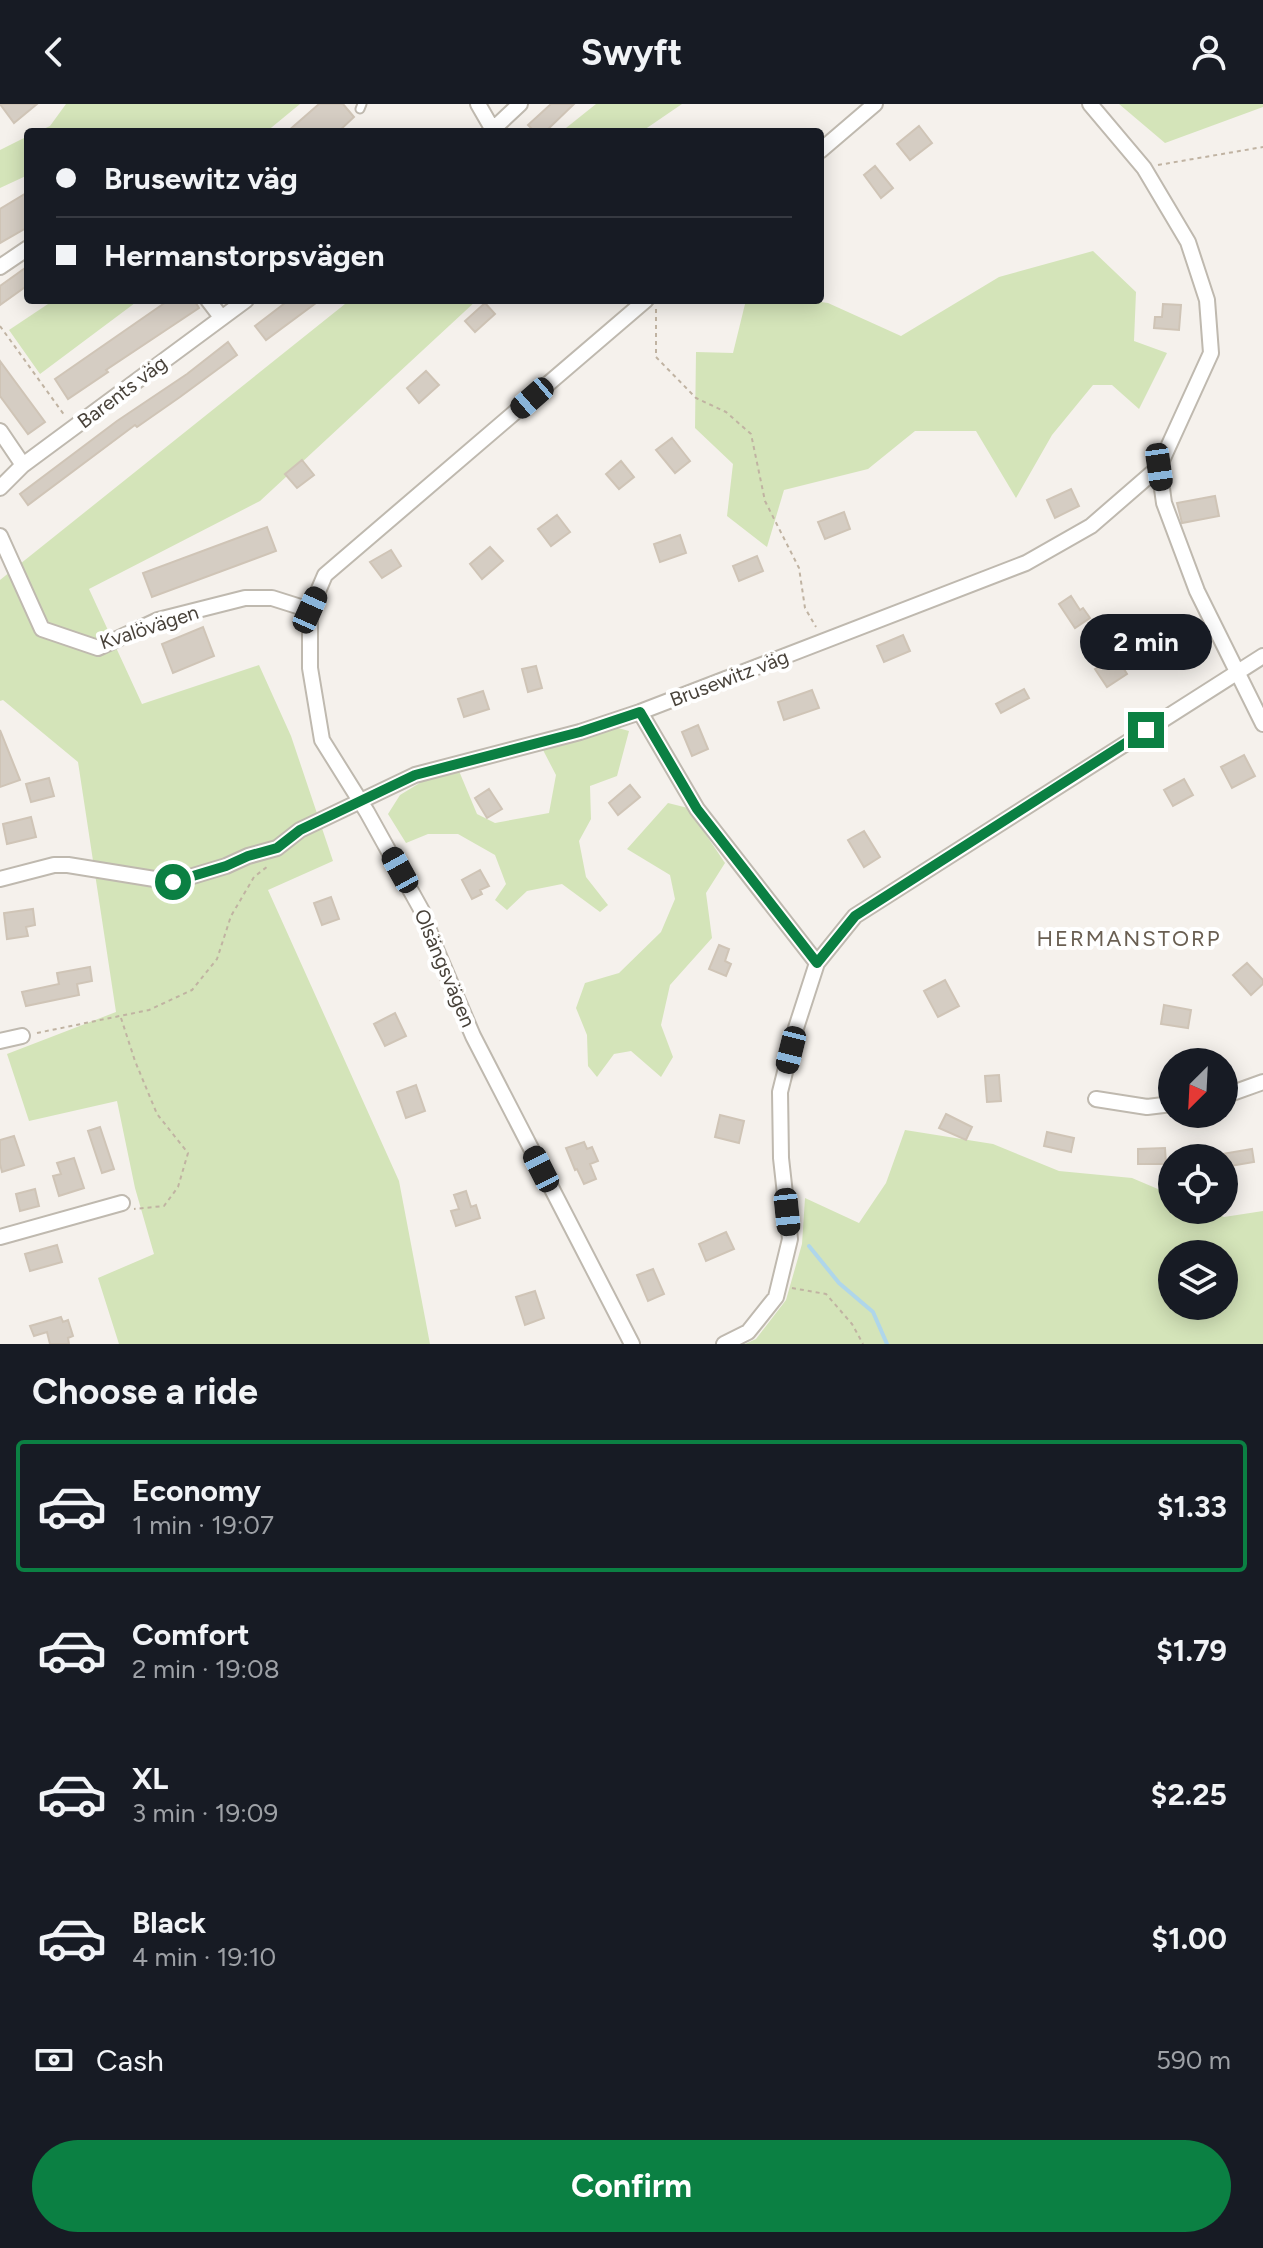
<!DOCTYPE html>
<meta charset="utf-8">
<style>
:root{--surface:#171b24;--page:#20242c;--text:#f1f3f6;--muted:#9ea1a6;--line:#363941;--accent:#0b8043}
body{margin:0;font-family:Figtree,sans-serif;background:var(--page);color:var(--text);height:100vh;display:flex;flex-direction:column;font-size:30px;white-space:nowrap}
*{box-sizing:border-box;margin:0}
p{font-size:26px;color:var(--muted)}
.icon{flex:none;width:44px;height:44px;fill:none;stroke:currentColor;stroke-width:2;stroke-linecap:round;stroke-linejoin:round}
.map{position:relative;height:1240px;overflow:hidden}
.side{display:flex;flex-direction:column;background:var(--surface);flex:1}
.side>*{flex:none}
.top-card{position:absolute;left:24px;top:24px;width:800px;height:176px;border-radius:8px;box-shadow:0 4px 20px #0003;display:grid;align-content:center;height:176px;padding:0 32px;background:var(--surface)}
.needle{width:52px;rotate:204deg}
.controls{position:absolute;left:1158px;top:944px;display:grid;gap:16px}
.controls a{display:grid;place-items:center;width:80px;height:80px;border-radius:50%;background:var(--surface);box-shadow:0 4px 20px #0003;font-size:40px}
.end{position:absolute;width:36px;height:36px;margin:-18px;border:10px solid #0b8043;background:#fff;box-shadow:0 0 0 4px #fff}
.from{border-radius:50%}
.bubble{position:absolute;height:56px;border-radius:28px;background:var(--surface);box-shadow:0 4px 20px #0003;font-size:26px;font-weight:700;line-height:56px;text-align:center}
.car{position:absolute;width:24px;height:48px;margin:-24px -12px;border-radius:10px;box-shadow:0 0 6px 2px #0007;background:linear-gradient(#222 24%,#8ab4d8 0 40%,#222 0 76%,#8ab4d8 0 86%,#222 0)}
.top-card b{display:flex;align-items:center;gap:28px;height:76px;font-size:30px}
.top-card b+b{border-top:2px solid var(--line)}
.top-card i{width:20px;height:20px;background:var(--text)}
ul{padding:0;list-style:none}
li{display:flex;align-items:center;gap:24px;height:132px;margin:0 16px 12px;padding:0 16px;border:4px solid transparent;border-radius:8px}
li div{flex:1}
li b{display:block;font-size:30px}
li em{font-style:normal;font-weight:700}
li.current{border-color:var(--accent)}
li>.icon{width:72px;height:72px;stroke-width:1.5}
h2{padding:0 32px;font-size:36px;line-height:96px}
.pay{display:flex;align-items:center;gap:20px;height:88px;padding:0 32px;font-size:30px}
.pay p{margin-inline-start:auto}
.action{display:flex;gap:16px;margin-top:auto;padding:16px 32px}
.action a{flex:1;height:92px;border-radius:48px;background:var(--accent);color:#fff;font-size:32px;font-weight:700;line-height:92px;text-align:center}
header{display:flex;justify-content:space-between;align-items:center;height:104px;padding:0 32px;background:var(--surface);font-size:36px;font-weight:700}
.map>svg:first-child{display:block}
.green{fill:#d4e4b9;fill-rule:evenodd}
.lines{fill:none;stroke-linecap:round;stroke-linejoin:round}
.stream{stroke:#afd6ea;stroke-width:4}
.building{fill:#d5cdc3;stroke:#cfc4b6;stroke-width:2}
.service-casing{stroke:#bfb9af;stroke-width:11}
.minor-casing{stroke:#bfb9af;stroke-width:18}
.path{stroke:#c0b3a2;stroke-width:2;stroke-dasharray:4 4;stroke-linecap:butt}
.service{stroke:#fff;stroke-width:7}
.minor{stroke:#fff;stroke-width:14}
.route{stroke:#0b8043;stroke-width:10}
.labels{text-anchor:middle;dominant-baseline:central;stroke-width:8;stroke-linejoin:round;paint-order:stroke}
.street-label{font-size:20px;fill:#48423a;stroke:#fff}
.neighbourhood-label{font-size:22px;letter-spacing:2px;fill:#6a5f52;stroke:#fff}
</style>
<header><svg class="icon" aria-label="back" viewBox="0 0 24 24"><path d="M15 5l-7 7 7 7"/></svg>Swyft<svg class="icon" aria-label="person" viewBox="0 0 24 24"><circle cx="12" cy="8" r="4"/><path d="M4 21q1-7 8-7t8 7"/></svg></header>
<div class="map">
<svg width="1263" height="1240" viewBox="0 0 1263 1240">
<rect width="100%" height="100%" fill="#f5f1ec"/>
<path class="green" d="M66,0H300L266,28H37L50,22Z
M596,0H682L641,28H561Z
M1119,0H1263V3L1165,39Z
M28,32V71L0,84V46Z
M1093,147L1136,188L1134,237L1167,249L1139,305L1112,281H1093L1052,331L1016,394L976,327H915L868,365L784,386L767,443L727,412L733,360L695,324L696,248L733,249L746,196H807L828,199L901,232L999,173Z
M54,196H139L40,270L9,226Z
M350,196H477L260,397L89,485L142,600L259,561L291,632L333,757L268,786L399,1077L430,1240H119L98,1174L154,1150L135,1084L117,997L29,1017L7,950L116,908L78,658L3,596L0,597V476Z
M611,622L629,627L617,672L590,682L591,715L579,737L586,773L608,801L600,808L562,780L527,787L507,806L495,796L506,780L495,751L458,730H428L406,739L388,710L400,691L436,669L459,667L477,710L495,719L549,709L556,671L543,646Z
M668,699L688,704L725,759L706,789L712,834L670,881L661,921L673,953L661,973L631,947L614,950L597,973L588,962L587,931L576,904L585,879L619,869L661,828L675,795L670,771L627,745Z
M905,1026L993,1040L1059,1067L1132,1074L1172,1091V1106H1208L1224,1113L1263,1107V1240H745L756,1235L786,1196L802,1140L805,1094L859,1119L886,1079ZM1172,1150H1224V1202H1172Z"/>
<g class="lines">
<path class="stream" d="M809,1142L839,1179L873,1208L887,1240"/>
</g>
<path class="building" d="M0,0H37L14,19Z
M319,0H343L354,13L338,28H287Z
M551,0H574L545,28H535L528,21Z
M919,22L932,39L910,56L897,40Z
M875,62L893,84L881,94L864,71Z
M28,88V123L0,139V105Z
M28,162V181L0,201V182Z
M169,196H194L199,204L106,266L108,268L68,295L55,275Z
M289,196H320L266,236L255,222Z
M485,199L495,210L475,228L465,217Z
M1163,200L1181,201L1179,226L1154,224L1155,213H1162Z
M228,238L237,251L180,293L137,323L135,321L28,401L20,390L117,317L187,270Z
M0,257L45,318L28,330L0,292Z
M426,267L439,281L419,299L407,284Z
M672,334L690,357L675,369L656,346Z
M302,356L314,371L297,384L285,370Z
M621,357L634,373L619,385L606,370Z
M1071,385L1079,402L1055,414L1047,396Z
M1215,392L1219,412L1182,419L1177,399Z
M844,408L850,425L825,435L818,418Z
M557,411L570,428L551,442L538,425Z
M267,423L276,447L152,493L143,469Z
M680,431L686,449L660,458L654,440Z
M490,443L503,457L482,475L470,460Z
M391,446L401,462L382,474L370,458Z
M757,452L763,467L739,477L733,462Z
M1071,492L1080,506L1083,504L1090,514L1075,524L1059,500Z
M203,523L214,552L173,569L162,540Z
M903,531L910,547L884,558L877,542Z
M1116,552L1127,570L1107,583L1095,565Z
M536,562L542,584L528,588L522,565Z
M1024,585L1029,594L1001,609L996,600Z
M812,586L819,604L784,616L778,598Z
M483,587L489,605L464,613L458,595Z
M698,621L708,645L692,652L682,628Z
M0,626L20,676L0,683Z
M1244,651L1255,672L1232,684L1221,663Z
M49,674L54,692L31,698L26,680Z
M1184,675L1193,691L1173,702L1164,686Z
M630,681L640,693L618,711L609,699Z
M489,685L502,705L487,714L475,694Z
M31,713L36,733L7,740L3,720Z
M864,727L880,753L864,763L848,736Z
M480,766L489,782L480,786L482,790L472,795L462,776Z
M331,793L339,815L322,821L314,799Z
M33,805L35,821L26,823L28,832L7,835L4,809Z
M719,841L729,845L725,857L731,860L726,872L709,865Z
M1247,859L1263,876V880L1251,891L1233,871Z
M90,863L92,877L77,880L79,891L26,902L22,888L59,880L57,869Z
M945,876L959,902L938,913L924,887Z
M1164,901L1191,906L1188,924L1161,920Z
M395,909L406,932L385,942L374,920Z
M999,971L1001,997L987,998L985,972Z
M416,981L425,1007L406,1014L397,988Z
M946,1010L972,1023L966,1036L939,1024Z
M720,1011L744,1017L739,1039L715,1033Z
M100,1023L114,1065L102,1069L88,1027Z
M1047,1028L1074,1034L1071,1048L1044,1042Z
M14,1032L24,1061L2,1068L0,1060V1036Z
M584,1038L587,1045L592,1043L598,1057L590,1060L596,1075L584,1080L577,1065L575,1066L566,1044Z
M1165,1044L1166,1060H1138V1045Z
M1252,1045L1254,1058L1224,1063L1222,1050Z
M74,1054L84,1084L59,1092L53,1072L61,1070L57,1059Z
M35,1085L39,1102L20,1107L16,1090Z
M466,1087L471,1103L476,1101L480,1114L456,1122L451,1107L459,1105L454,1091Z
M726,1128L734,1145L706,1157L699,1140Z
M57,1141L62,1158L30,1167L25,1150Z
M653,1165L664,1190L648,1197L637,1171Z
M535,1187L544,1214L525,1221L516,1193Z
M61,1213L63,1218L68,1216L73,1232L68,1234L69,1240H50L47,1228L34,1232L30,1222Z"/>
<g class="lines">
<defs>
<path id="service" d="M360,5L362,0"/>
<path id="minor" d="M478,0L493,26
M1090,0L1144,64L1188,138L1207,196L1211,249L1159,363L1164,399L1197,487L1263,620
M490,28L520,0
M820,47L875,0
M0,163L28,144
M208,196L221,213
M0,327L23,361
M0,384L23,361L246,196
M0,432L42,525L98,544L158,516L245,494H272L310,506
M640,608L697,705L817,859
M0,775L54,761H68L173,778L226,762L248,752L277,744L300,726L415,671L580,628L640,608L1026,459L1091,422L1159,363
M0,937L22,932
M1224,992L1263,978
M1096,995L1147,1003L1172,1000
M0,1133L122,1099
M632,1240L473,932L436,845L422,807L367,708L322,636L310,564V506L325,471L646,196
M724,1240L748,1228L776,1193L790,1135L781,1054L780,988L796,924L817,859L855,812L1263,552"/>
</defs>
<use href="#service" class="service-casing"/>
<use href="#minor" class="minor-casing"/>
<path class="path" d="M1158,61L1263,43
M656,205V253L696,294L726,308L751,330L765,397L799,464L805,504L816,523
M0,222L65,312
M121,914L135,957L157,1010L188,1049L178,1083L164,1102L134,1105
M37,929L149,906L192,886L217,855L231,812L254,773L268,762
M792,1184L826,1190L852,1220L863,1240"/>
<use href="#service" class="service"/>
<use href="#minor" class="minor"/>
</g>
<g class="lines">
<path class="route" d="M173,778L226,762L248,752L277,744L300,726L415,671L580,628L640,608L697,705L817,859L855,812L1146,626"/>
</g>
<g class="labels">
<g class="street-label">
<text transform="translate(122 288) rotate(-37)">Barents väg</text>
<text transform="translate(149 523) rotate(-18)">Kvalövägen</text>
<text transform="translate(729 574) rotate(-21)">Brusewitz väg</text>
<text transform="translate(445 864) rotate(67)">Olsängsvägen</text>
</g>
<g class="neighbourhood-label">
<text x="1129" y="834">HERMANSTORP</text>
</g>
</g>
</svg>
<div class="controls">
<a><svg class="needle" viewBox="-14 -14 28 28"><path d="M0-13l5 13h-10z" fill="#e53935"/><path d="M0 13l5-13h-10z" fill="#9ea1a6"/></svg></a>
<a><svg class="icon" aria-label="locate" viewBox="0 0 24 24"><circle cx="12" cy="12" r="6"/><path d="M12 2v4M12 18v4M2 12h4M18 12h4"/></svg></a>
<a><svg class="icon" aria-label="layers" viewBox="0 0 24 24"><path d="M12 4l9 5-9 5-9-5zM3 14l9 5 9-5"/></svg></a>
</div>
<i class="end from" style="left:173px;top:778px"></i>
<i class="end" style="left:1146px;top:626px"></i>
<div class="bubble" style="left:1080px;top:510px;width:132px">2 min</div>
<i class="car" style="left:532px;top:294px;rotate:229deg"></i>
<i class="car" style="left:1159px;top:363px;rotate:172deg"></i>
<i class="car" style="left:310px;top:506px;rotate:24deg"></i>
<i class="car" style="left:400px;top:766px;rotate:331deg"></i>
<i class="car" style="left:791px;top:946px;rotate:194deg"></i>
<i class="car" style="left:541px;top:1065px;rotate:333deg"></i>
<i class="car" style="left:787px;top:1108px;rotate:174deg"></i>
<div class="top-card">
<b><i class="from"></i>Brusewitz väg</b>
<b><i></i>Hermanstorpsvägen</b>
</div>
</div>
<section class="side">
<h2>Choose a ride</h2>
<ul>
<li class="current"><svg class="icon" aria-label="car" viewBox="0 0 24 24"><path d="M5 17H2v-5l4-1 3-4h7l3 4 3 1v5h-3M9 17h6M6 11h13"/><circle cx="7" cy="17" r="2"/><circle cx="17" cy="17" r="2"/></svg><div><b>Economy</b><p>1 min · 19:07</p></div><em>$1.33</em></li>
<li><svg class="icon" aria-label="car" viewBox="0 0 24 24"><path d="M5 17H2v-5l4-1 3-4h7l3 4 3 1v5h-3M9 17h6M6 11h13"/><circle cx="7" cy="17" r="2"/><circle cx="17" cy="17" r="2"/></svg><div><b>Comfort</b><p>2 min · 19:08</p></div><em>$1.79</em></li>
<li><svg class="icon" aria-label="car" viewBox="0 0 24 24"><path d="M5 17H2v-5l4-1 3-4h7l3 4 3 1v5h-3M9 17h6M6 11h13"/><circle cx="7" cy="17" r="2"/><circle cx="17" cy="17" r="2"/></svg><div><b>XL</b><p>3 min · 19:09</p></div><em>$2.25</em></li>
<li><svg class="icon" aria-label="car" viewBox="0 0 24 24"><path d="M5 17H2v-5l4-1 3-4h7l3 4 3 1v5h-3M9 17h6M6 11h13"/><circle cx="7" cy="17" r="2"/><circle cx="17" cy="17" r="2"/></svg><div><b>Black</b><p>4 min · 19:10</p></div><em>$1.00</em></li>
</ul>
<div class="pay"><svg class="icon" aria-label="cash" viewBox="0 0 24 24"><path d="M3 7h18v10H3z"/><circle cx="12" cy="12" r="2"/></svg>Cash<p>590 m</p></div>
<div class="action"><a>Confirm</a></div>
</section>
